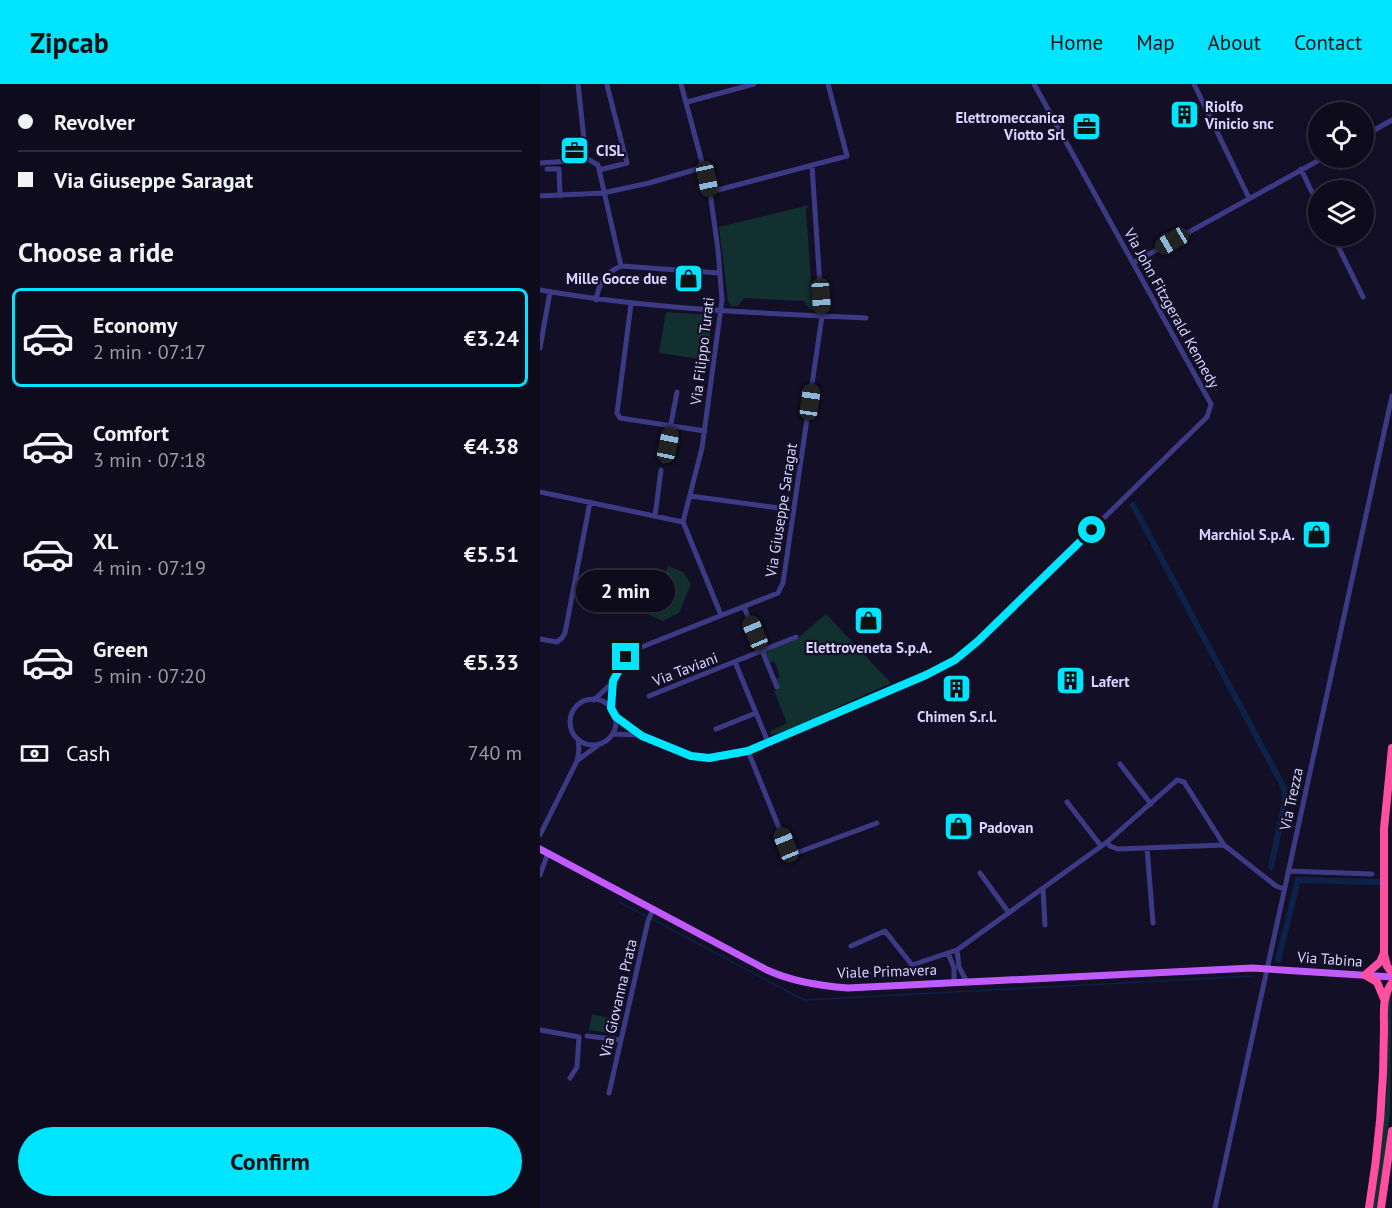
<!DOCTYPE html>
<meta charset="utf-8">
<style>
:root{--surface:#0e0b1c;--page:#1c1929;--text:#f1f3f6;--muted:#9b9ba3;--line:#2e2b3b;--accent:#00e5ff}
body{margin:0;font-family:"PT Sans",sans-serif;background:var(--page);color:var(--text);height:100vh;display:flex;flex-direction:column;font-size:22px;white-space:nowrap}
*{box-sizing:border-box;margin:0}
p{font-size:20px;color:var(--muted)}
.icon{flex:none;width:33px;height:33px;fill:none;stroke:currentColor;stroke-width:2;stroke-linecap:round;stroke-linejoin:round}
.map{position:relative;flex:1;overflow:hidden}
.panel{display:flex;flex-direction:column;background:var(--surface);width:540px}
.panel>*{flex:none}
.top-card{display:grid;align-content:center;height:132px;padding:0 18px;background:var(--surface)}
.tools{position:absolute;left:768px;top:18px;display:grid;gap:12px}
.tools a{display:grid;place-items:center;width:66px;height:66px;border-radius:50%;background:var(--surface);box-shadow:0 3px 9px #0003,0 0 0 2px var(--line);font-size:30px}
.end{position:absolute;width:27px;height:27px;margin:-14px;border:8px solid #00e5ff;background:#111;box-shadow:0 0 0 3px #111}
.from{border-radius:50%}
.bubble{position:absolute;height:42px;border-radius:21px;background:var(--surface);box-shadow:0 3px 9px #0003,0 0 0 2px var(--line);font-size:20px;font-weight:700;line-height:42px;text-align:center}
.car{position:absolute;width:18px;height:36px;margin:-18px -9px;border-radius:8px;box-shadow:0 0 4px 2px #0007;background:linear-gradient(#222 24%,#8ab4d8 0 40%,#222 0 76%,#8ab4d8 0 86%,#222 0)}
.top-card b{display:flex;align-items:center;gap:21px;height:57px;font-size:22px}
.top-card b+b{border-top:2px solid var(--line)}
.top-card i{width:15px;height:15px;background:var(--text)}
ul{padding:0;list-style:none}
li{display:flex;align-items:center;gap:18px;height:99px;margin:0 12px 9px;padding:0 6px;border:3px solid transparent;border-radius:9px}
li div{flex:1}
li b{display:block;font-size:22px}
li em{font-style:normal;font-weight:700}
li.selected{border-color:var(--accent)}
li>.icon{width:54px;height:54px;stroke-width:1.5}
h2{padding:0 18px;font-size:27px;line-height:72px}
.pay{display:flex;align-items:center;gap:15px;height:66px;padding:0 18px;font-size:22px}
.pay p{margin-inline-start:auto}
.primary-button{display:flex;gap:12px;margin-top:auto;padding:12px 18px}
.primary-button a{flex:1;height:69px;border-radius:36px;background:var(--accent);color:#111;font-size:24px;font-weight:700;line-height:69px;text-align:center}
header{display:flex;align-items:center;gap:36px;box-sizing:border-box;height:84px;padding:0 30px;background:var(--accent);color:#111}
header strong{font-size:28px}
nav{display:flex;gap:33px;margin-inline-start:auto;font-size:21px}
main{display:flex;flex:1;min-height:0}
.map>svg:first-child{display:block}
.green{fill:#12302f}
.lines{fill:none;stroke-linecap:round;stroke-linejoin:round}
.stream{stroke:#0c2248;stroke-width:1.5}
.canal{stroke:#0c2248;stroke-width:6}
.minor{stroke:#3d3a85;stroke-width:5}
.major{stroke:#c25bff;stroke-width:7}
.highway{stroke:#ff4fa3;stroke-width:8}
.route{stroke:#00e5ff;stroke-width:8}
.labels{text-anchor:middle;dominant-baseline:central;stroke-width:4.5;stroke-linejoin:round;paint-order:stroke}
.poi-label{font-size:15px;font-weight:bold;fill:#d9d4ff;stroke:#130f26;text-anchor:start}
.street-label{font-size:15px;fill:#d9d4ff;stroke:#130f26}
</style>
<header>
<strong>Zipcab</strong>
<nav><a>Home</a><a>Map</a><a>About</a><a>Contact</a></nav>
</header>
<main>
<section class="panel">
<div class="top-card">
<b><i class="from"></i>Revolver</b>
<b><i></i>Via Giuseppe Saragat</b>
</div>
<h2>Choose a ride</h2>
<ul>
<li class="selected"><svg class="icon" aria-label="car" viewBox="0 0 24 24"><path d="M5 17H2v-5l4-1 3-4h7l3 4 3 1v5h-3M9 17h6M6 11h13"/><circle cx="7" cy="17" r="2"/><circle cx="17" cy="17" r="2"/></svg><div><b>Economy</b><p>2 min · 07:17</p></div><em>€3.24</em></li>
<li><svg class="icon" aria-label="car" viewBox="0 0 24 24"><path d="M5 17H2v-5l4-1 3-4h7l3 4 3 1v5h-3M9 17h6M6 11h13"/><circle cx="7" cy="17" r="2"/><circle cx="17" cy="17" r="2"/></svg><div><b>Comfort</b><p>3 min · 07:18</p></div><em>€4.38</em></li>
<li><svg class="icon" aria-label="car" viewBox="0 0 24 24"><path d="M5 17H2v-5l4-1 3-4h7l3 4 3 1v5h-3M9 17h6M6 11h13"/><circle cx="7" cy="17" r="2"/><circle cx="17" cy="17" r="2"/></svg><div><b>XL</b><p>4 min · 07:19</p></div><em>€5.51</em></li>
<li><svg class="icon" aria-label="car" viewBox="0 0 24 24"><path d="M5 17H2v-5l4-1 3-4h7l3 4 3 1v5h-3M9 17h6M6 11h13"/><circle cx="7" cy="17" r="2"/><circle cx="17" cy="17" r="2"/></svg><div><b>Green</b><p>5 min · 07:20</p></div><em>€5.33</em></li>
</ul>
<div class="pay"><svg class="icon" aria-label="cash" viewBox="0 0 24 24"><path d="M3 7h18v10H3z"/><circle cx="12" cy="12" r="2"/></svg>Cash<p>740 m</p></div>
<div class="primary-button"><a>Confirm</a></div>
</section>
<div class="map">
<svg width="852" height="1124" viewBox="0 0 852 1124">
<rect width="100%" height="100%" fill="#130f26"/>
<path class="green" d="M269,121L266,125L272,213L278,216L279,221L275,226H270L264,217L204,214L198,222H191L188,217L179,143Z
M126,228L168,231L172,234L167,276L119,269Z
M128,482L143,488L151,500L139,529L123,537L107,530Z
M286,530L351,599L261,640L233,651L229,648L247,639L234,607L239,605L235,596L240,592L234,577L230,579L225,568L257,555Z
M851,909L850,1028L838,1124H833L840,1073L847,1007L848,917Z
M52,930L80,937L77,949L75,950L49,946Z"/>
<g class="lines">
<path class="stream" d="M79,818L108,833
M112,835L256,912L266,916L713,892"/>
<path class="canal" d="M593,421L744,704L745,718L731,783
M738,876L758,796L838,798"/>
<path class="minor" d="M141,0L170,108L178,166L182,216L162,364L143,438L181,531
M654,0L709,114
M147,18L214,0
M824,52L852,36
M46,74L58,81L81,182
M0,79L43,76L46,74L38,0
M7,85H19L20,112
M761,85L778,121
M59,86L87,79L67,1
M170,108L307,72L288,0
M0,112L63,109L109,99L164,83
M793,152L823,213
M593,179L783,74
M0,206C108,225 217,229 326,234
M56,216C59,199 65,189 81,182L180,189
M91,220L77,329L80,334L165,347
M0,264L10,208
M124,377L137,308
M0,408L143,438
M150,412L254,426
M115,432L121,386
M204,523L237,603
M0,555L17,558L22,554L25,549L50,418
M195,578L228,658
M109,612L256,553
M30 638a23 23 0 1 1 46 0a23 23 0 1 1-46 0Z
M54,616L73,598L86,573L94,566L238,509L243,499L282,232L272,82
M71,624L73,599
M76,633L102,652L151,672L169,674L208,667L386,591L415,576L438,557L667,333L671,320L494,0
M176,645L216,629
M73,650L98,651
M208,667L246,761L251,765L259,768L337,739
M38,676L57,662
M580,680L611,720
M527,718L561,762
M0,751L37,677L39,666L38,655
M567,758L570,762L578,765L684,761
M607,764L613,839
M748,787L832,790
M440,789L469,829
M0,791L8,769
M503,805L505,841
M311,862L345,847L372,881L417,866L567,758L637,696L644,698L684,761L736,802L744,805
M417,866L419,883L427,898
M408,869L414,884V899
M0,946L39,953L37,983L30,994
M47,952L81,956
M69,1009L108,837L113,825
M675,1124L852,312"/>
<path class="major" d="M0,765L227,886C253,898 280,902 308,904L712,884L852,893"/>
<path class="highway" d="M844,870L847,882L852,889
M844,915L837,898L825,891L840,878L844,869V745L852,664
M829,1124C839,1064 844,1004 844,944C844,928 842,912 852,899
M841,1124L852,1047"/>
</g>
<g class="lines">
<path class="route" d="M86,573L73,597L71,624L76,633L102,652L151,672L169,674L208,667L386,591L415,576L438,557L552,446"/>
</g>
<defs>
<symbol id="building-square" viewBox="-11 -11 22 22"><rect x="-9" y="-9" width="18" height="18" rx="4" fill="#00e5ff" stroke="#130f26"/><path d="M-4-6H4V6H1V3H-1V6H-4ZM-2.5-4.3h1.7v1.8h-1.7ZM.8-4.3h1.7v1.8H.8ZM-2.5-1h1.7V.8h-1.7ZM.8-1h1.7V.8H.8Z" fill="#111"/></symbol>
<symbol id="office-square" viewBox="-11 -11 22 22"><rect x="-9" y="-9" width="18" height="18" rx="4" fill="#00e5ff" stroke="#130f26"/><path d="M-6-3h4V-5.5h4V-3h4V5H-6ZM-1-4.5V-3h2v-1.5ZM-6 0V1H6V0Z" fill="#111"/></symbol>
<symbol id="shop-square" viewBox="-11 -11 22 22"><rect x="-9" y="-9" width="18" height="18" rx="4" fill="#00e5ff" stroke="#130f26"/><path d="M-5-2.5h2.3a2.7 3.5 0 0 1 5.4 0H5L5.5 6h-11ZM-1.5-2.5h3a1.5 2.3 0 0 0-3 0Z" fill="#111"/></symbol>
</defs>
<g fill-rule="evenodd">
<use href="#building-square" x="628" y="14" width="33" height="33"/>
<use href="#office-square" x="530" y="26" width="33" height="33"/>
<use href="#office-square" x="18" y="50" width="33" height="33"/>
<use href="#shop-square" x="132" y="178" width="33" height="33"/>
<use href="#shop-square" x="760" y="434" width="33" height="33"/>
<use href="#shop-square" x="312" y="520" width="33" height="33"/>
<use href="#building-square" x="514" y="580" width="33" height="33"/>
<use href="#building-square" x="400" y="588" width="33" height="33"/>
<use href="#shop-square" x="402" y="726" width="33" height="33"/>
</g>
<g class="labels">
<g class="poi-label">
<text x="665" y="22">Riolfo<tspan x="665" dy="17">Vinicio snc</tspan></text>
<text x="525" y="33" text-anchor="end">Elettromeccanica<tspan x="525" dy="17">Viotto Srl</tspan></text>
<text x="56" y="66">CISL</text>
<text x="127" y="194" text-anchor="end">Mille Gocce due</text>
<text x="755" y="450" text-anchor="end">Marchiol S.p.A.</text>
<text x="329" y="563" text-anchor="middle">Elettroveneta S.p.A.</text>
<text x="551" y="597">Lafert</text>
<text x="417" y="632" text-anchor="middle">Chimen S.r.l.</text>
<text x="439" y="743">Padovan</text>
</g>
<g class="street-label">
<text transform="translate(632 224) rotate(61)">Via John Fitzgerald Kennedy</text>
<text transform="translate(162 267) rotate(-83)">Via Filippo Turati</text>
<text transform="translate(241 426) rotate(-81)">Via Giuseppe Saragat</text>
<text transform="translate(145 585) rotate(-21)">Via Taviani</text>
<text transform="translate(751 715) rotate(-78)">Via Trezza</text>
<text transform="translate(790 875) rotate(4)">Via Tabina</text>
<text transform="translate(347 887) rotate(-2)">Viale Primavera</text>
<text transform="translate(78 914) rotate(-77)">Via Giovanna Prata</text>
</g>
</g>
</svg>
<div class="tools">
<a><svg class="icon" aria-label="locate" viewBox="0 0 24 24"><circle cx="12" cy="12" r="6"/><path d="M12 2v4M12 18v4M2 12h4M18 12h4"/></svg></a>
<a><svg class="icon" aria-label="layers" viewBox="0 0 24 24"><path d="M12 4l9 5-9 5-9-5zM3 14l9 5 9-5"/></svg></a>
</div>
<i class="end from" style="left:552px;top:446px"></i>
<i class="end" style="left:86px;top:573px"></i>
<div class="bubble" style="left:36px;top:486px;width:99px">2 min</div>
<i class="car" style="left:167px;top:95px;rotate:168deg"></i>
<i class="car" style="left:632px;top:157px;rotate:240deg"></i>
<i class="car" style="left:281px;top:212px;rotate:176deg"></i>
<i class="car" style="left:270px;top:318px;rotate:8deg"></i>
<i class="car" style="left:128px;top:361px;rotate:12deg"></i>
<i class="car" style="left:215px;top:549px;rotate:337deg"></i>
<i class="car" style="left:246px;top:761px;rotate:338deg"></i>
</div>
</main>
